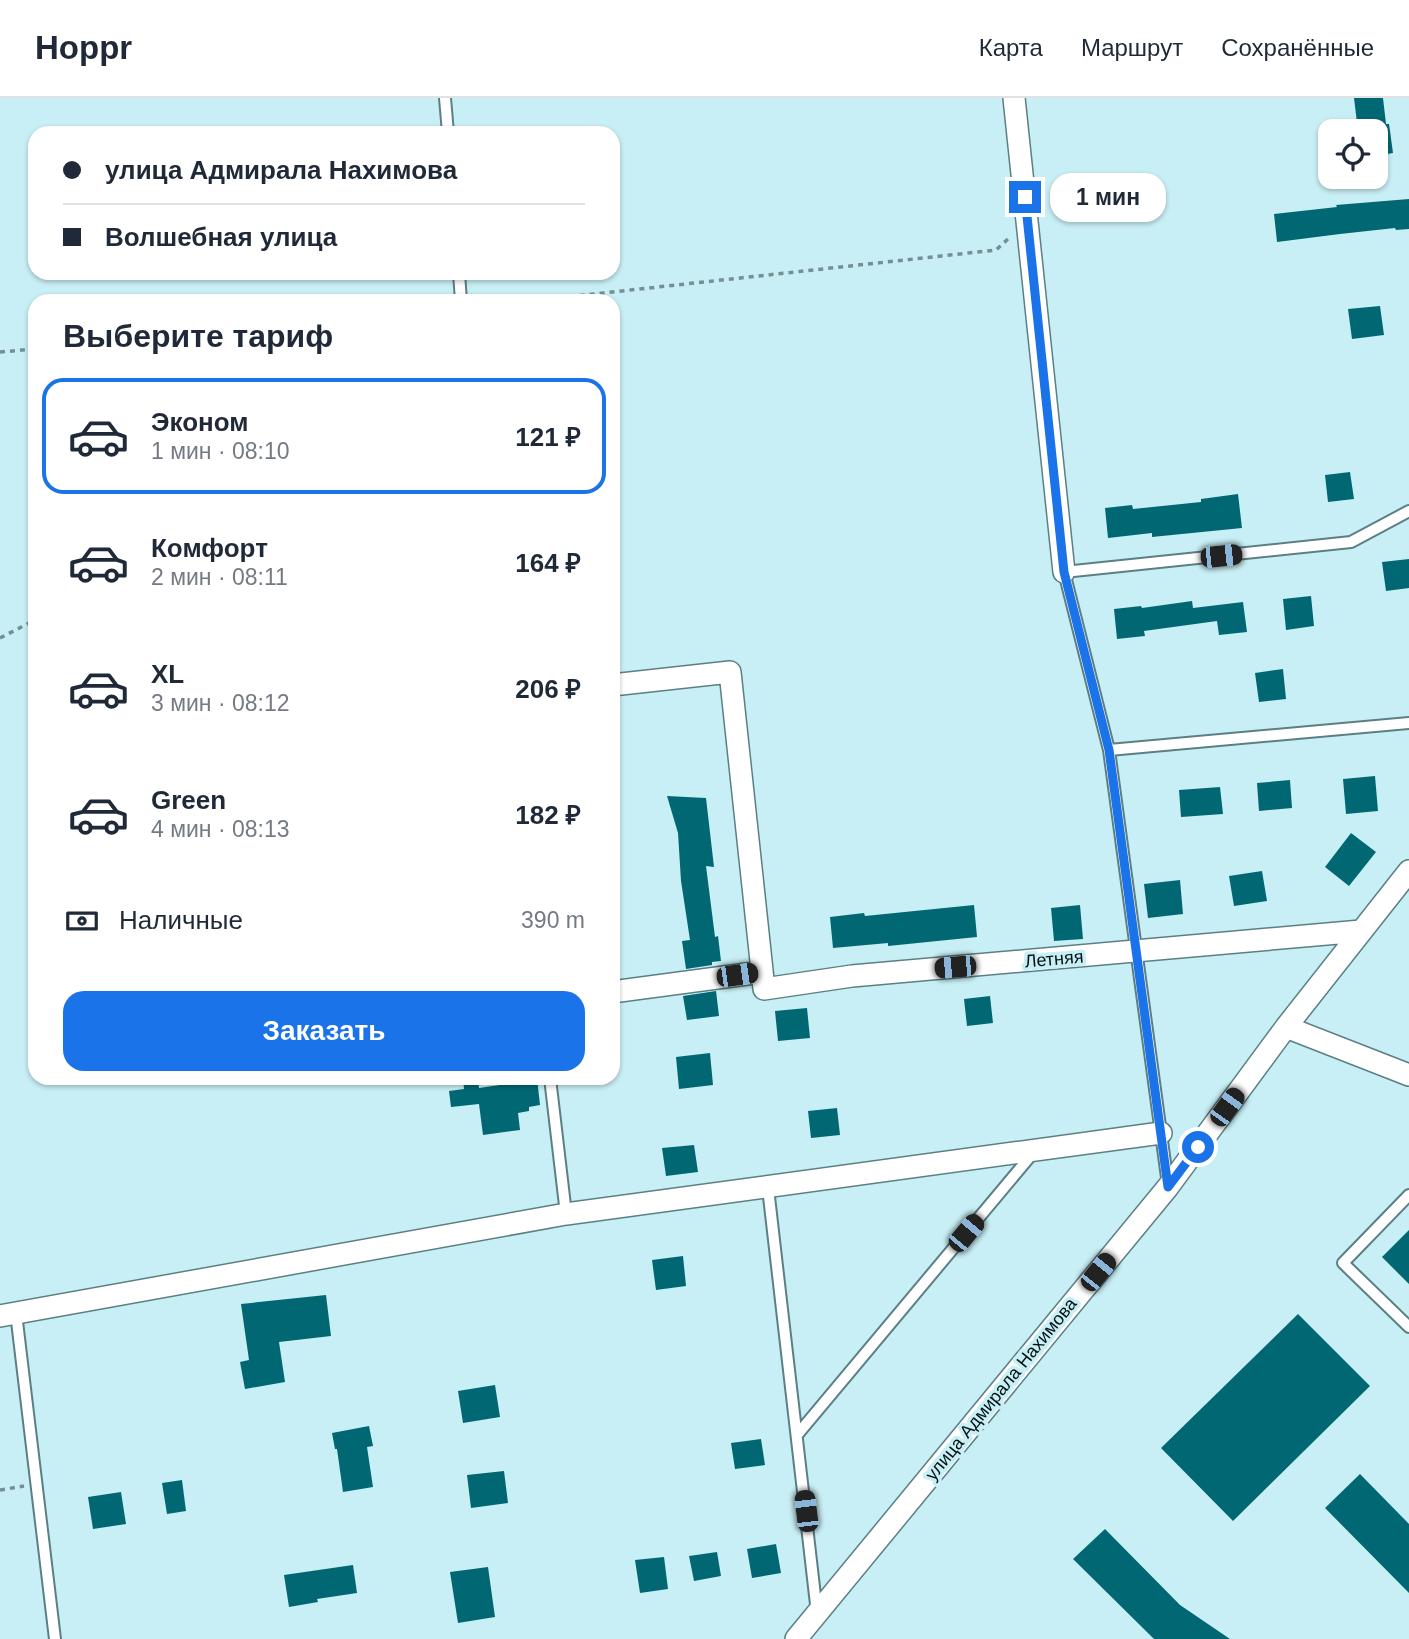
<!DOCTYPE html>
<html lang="ru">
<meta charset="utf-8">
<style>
:root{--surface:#fff;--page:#f6f6f7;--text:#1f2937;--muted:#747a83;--line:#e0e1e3;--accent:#1a73e8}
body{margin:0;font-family:Helvetica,sans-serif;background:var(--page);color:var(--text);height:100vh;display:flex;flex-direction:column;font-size:26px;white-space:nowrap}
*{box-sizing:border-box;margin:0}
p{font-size:23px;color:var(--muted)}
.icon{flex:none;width:38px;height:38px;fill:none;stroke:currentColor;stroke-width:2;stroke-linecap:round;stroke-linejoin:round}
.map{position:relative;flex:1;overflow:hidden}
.drawer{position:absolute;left:28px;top:196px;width:592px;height:791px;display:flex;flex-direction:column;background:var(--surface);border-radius:21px;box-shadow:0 2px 5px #0004}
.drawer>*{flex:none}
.top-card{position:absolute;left:28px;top:28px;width:592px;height:154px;border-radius:21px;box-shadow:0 2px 5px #0004;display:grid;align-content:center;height:154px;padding:0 35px;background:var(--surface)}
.controls{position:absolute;left:1318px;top:21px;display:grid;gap:14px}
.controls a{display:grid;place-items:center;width:70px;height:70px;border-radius:14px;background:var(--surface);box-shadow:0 2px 5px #0004;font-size:35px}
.end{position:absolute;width:32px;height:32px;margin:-16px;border:9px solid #1a73e8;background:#fff;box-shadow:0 0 0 4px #fff}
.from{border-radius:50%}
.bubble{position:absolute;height:49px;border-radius:21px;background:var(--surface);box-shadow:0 2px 5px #0004;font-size:23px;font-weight:700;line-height:49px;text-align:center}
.car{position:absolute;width:21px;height:42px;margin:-21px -10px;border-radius:9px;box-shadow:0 0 5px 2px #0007;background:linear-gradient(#222 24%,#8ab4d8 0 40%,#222 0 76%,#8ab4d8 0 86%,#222 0)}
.top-card b{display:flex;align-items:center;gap:24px;height:66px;font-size:26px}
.top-card b+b{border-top:2px solid var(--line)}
.top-card i{width:18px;height:18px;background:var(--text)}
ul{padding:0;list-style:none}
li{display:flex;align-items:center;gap:21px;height:116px;margin:0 14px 10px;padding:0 21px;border:4px solid transparent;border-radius:21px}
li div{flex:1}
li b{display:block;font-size:26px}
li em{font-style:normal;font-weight:700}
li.active{border-color:var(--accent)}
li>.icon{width:63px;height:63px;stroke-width:1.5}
h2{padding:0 35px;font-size:32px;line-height:84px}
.pay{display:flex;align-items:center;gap:18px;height:77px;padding:0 35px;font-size:26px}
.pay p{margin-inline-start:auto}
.cta{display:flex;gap:14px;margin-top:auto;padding:14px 35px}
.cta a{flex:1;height:80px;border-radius:21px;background:var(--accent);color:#fff;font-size:28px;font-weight:700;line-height:80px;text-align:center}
header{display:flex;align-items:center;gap:42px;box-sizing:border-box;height:98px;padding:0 35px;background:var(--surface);border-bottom:2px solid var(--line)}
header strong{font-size:33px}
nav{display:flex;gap:38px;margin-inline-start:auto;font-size:24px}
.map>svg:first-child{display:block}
.building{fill:#016873}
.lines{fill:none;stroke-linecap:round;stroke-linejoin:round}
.lane-casing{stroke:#5b7f84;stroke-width:14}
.street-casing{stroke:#5b7f84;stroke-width:24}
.path{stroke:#749094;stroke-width:3.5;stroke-dasharray:5 5;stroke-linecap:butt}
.lane{stroke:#fff;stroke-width:10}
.street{stroke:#fff;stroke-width:21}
.route{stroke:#1a73e8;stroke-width:9}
.labels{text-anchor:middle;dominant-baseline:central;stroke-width:7;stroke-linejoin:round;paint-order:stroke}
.street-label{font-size:18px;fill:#041113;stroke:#c8eff5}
</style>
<header>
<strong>Hoppr</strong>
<nav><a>Карта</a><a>Маршрут</a><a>Сохранённые</a></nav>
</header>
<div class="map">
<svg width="1409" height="1541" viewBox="0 0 1409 1541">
<rect width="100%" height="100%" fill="#c8eff5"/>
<path class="building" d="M1354,0H1383L1386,26H1389L1393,55L1376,58V33H1358Z
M1409,101V131L1396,132L1395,130L1340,136L1277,144L1274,116L1337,109L1336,107Z
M1380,208L1384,237L1352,241L1348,211Z
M1350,374L1354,401L1328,404L1325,377Z
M1238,396L1242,430L1152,439V435L1108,440L1105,410L1132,407L1133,411L1201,404V401Z
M1409,461V490L1386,493L1382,464Z
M1311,498L1314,528L1286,532L1283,501Z
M1192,503L1193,510L1243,504L1247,534L1219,537L1217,523L1144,533L1145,538L1117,541L1114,511L1141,508L1142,510Z
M1283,571L1286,601L1259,604L1255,575Z
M1375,678L1378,713L1346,716L1343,681Z
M1290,682L1292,710L1259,713L1257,685Z
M1220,689L1223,716L1181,719L1179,692Z
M667,698L706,700L714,769L706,768L715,839L718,838L721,863L712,864V867L686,871L682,843L690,842L681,783L678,735Z
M1351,735L1376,754L1349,788L1325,769Z
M1262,773L1267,803L1234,808L1229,778Z
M1180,782L1183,816L1148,820L1144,786Z
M974,807L977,839L888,848V845L833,850L830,819L864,815L865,818Z
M1080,807L1083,841L1054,843L1051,810Z
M716,893L719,918L687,922L683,898Z
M990,898L993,925L967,928L964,901Z
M807,910L810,940L778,943L775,913Z
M710,955L713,987L679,991L676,959Z
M463,980H478L479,990L514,985V980H537L540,1007L529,1009V1013L518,1015L520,1032L483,1037L479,1006L451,1009L449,993L464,991Z
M837,1010L840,1037L811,1040L808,1013Z
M694,1047L698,1074L666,1078L662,1050Z
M1409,1132V1186L1382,1159Z
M683,1158L686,1188L656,1192L652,1162Z
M326,1197L331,1238L279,1244L285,1284L245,1291L240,1264L249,1262L241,1206Z
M1298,1216L1370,1288L1233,1423L1161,1350Z
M495,1287L500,1319L463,1325L458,1293Z
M369,1328L373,1348L367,1349L373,1389L343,1394L337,1351H335L332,1335Z
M761,1341L765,1367L735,1371L731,1345Z
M504,1373L508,1405L471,1410L467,1377Z
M1360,1376L1409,1426V1495L1325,1410Z
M182,1382L186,1413L167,1416L162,1385Z
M121,1394L126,1426L93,1431L88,1399Z
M1105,1431L1180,1507L1230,1541H1154L1152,1539L1073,1461Z
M776,1446L781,1475L752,1480L747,1451Z
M717,1454L721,1478L694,1483L689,1458Z
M664,1459L668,1491L640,1495L635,1462Z
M353,1467L357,1495L317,1501L318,1504L289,1509L284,1477Z
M488,1469L495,1519L458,1525L450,1474Z"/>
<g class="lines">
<defs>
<path id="lane" d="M445,0L448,35
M459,175L461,203
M1109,652L1409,625
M550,980L566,1116
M1168,1087L1109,652L1064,474L1351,444L1409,413
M768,1090L817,1515
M1409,1097L1343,1165L1409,1229
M16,1215L55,1541
M797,1337L1033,1055"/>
<path id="street" d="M1014,0L1064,474
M612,587L730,574L764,891L852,878L1361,833
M612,894L762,874
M1286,929L1409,977
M0,1218L566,1116L1161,1035
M796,1541L1168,1089L1286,929L1409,773"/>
</defs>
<use href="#lane" class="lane-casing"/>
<use href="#street" class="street-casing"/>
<path class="path" d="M530,203L996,152L1010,139
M0,254L35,251
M0,540L35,522
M0,1392L24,1388"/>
<use href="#lane" class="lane"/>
<use href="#street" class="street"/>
</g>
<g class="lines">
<path class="route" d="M1025,99L1064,474L1109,652L1168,1089L1198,1049"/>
</g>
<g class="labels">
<g class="street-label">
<text transform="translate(1054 861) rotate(-5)">Летняя</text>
<text transform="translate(1001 1291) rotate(-51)">улица Адмирала Нахимова</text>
</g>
</g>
</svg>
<div class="controls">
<a><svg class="icon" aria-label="locate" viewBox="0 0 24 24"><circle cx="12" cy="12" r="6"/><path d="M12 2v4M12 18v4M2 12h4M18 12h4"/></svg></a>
</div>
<i class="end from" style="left:1198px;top:1049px"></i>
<i class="end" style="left:1025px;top:99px"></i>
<div class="bubble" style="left:1050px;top:75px;width:116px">1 мин</div>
<i class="car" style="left:1221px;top:458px;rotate:84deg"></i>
<i class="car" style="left:955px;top:869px;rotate:265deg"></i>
<i class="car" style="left:737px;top:877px;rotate:82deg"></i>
<i class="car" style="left:1227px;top:1009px;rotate:36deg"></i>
<i class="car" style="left:966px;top:1135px;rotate:40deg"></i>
<i class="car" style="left:1098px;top:1174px;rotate:39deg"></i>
<i class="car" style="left:806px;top:1413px;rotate:353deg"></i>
<div class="top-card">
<b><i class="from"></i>улица Адмирала Нахимова</b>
<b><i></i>Волшебная улица</b>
</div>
<section class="drawer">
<h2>Выберите тариф</h2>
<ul>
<li class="active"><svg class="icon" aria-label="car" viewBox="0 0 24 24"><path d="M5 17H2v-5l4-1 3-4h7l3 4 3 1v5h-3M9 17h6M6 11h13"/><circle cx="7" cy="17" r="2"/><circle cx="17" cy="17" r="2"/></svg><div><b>Эконом</b><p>1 мин · 08:10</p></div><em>121 ₽</em></li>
<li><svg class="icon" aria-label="car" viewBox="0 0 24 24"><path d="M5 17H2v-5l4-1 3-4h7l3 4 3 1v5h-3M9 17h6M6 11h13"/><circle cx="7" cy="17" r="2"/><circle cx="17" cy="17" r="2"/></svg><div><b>Комфорт</b><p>2 мин · 08:11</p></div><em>164 ₽</em></li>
<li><svg class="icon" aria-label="car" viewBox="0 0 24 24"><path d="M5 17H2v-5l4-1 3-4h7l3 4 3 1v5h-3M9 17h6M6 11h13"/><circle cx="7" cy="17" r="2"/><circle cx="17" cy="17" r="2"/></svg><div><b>XL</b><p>3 мин · 08:12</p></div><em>206 ₽</em></li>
<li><svg class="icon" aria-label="car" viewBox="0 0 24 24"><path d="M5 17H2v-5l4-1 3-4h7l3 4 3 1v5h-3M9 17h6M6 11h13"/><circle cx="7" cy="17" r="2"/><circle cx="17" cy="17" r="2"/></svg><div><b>Green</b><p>4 мин · 08:13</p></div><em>182 ₽</em></li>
</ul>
<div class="pay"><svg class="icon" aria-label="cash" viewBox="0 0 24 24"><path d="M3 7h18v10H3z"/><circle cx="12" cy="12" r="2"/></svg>Наличные<p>390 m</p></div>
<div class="cta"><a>Заказать</a></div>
</section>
</div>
